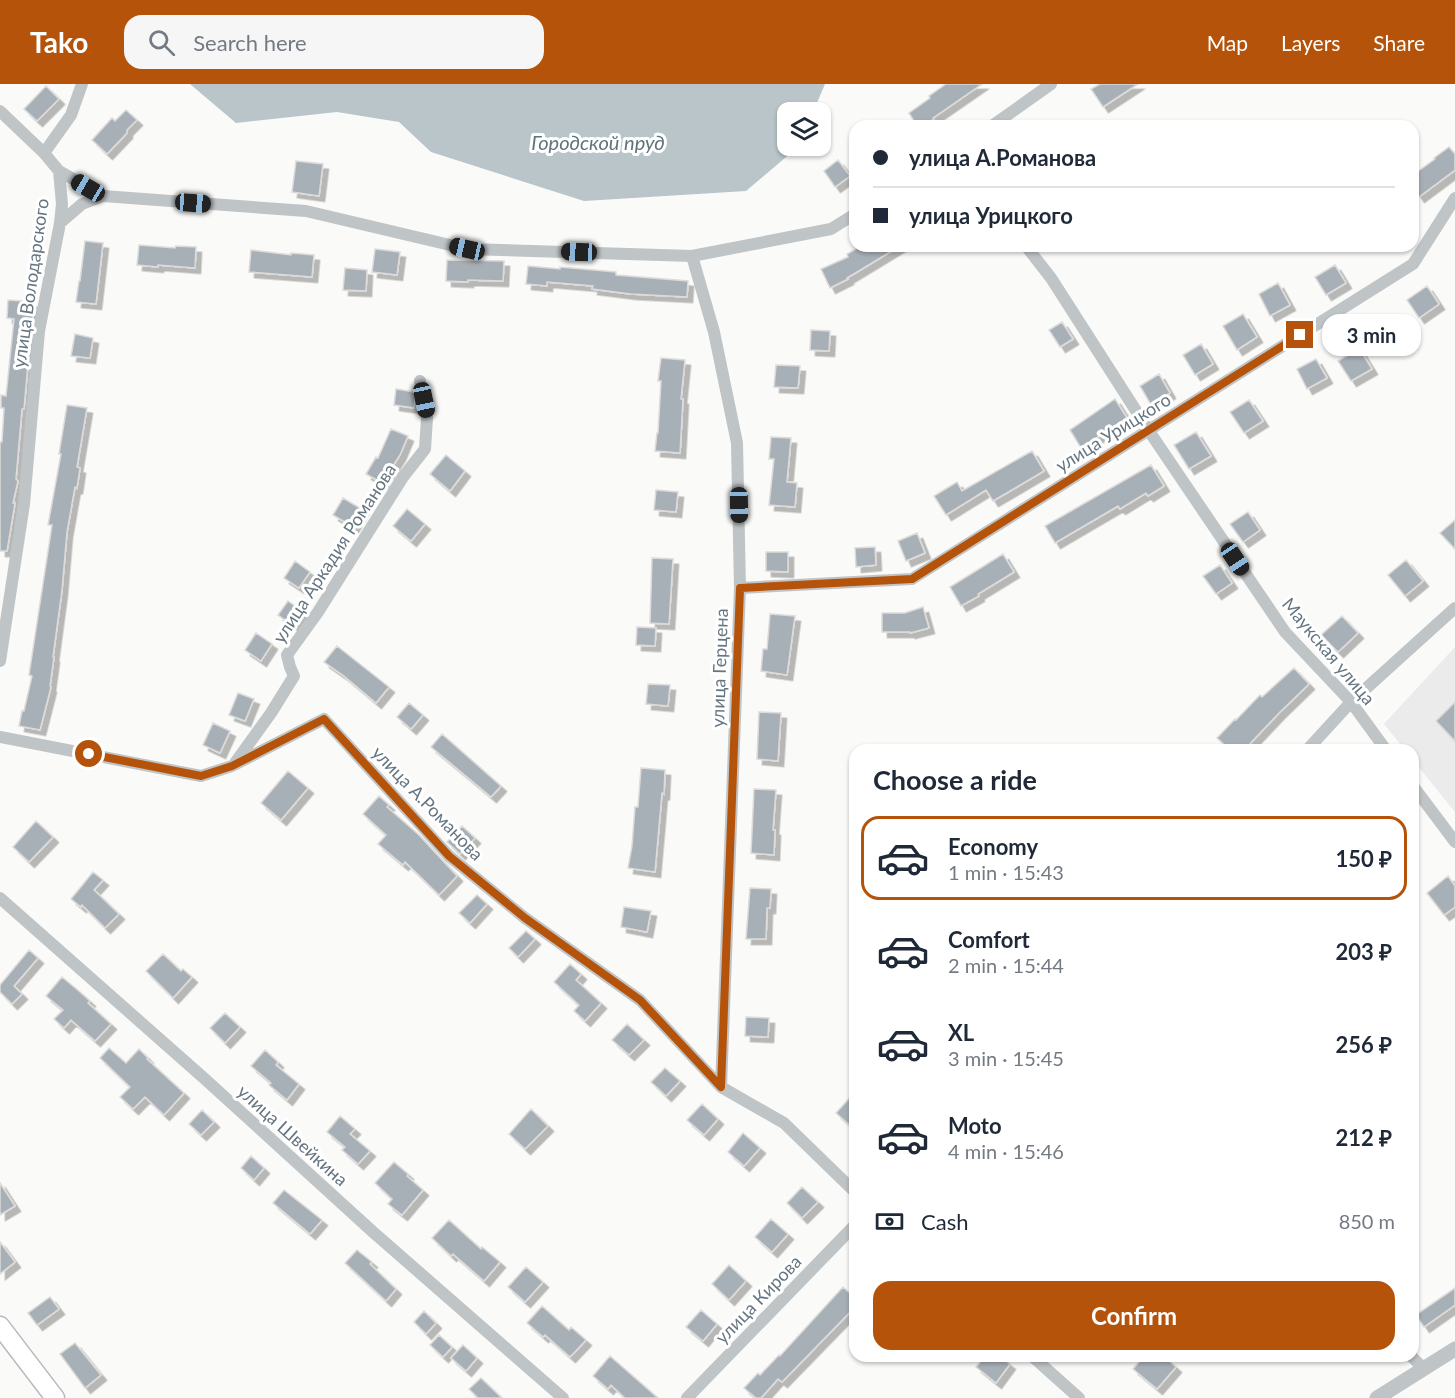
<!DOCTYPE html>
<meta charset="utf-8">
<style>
:root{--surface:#fff;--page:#f6f6f7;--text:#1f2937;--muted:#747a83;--line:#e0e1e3;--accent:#b45309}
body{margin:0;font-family:Lato,sans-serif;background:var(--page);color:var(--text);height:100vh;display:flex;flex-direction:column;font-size:22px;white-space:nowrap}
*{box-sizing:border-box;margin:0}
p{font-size:20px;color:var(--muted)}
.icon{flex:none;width:33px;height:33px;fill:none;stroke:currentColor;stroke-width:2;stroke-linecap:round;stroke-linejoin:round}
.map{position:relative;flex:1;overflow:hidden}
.details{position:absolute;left:849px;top:660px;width:570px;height:618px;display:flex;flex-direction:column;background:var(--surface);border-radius:18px;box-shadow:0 2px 4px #0004}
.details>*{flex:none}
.top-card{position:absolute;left:849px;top:36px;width:570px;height:132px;border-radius:18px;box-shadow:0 2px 4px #0004;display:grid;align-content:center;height:132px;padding:0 24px;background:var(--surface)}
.controls{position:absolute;left:777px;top:18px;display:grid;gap:12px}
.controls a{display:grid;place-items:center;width:54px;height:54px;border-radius:12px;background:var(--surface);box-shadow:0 2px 4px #0004;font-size:30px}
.end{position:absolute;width:27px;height:27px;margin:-14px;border:8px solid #b45309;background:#fff;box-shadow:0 0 0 3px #fff}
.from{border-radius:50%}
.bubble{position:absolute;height:42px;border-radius:18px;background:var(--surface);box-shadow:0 2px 4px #0004;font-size:20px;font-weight:700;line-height:42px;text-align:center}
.car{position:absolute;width:18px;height:36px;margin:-18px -9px;border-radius:8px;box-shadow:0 0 4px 2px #0007;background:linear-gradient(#222 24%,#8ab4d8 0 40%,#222 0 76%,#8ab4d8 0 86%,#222 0)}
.top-card b{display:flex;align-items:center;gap:21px;height:57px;font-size:22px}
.top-card b+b{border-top:2px solid var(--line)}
.top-card i{width:15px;height:15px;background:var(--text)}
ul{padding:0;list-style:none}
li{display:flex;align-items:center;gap:18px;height:84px;margin:0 12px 9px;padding:0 12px;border:3px solid transparent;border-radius:18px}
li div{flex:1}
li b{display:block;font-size:22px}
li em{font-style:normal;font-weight:700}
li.on{border-color:var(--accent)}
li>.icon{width:54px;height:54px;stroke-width:1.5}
h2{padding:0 24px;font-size:27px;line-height:72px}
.pay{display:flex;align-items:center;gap:15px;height:66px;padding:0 24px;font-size:22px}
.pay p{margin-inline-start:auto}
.button{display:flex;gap:12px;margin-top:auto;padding:12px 24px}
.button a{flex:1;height:69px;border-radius:18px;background:var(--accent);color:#fff;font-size:24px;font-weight:700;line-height:69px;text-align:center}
header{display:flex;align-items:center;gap:36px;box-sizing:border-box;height:84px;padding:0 30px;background:var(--accent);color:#fff}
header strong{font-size:28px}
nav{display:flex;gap:33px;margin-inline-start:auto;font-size:21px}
.search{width:420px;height:54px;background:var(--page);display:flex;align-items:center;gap:15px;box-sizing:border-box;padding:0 21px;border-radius:18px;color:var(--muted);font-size:22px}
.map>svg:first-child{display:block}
.built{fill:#ebebeb}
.water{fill:#b9c5c9}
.building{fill:#a8b0b7;stroke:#dcdbda;stroke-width:1.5;filter:url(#shadow)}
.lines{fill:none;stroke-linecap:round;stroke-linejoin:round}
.secondary-casing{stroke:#b4babe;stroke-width:21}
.minor{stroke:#bfc4c7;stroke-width:12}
.tertiary{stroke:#bfc4c7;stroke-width:15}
.secondary{stroke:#fff;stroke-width:18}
.route{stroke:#b45309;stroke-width:8}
.labels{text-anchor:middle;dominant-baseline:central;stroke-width:6;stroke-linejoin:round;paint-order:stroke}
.street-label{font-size:18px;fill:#667681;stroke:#fff}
.water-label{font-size:20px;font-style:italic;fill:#60747b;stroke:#fff}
</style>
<header>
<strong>Tako</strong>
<div class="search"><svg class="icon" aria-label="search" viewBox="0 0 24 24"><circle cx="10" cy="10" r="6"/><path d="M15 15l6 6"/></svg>Search here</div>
<nav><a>Map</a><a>Layers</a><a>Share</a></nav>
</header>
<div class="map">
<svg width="1455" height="1314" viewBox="0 0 1455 1314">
<defs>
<filter id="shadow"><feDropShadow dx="5.5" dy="5.5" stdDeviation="0" flood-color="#0004"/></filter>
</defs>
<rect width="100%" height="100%" fill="#fafaf8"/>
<path class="built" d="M1455,563V728L1413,676V666H1405L1384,640Z"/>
<path class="water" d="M190,0H825L813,28H788V62H799L746,107L584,117L431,68L399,38L337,28L236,39Z"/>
<path class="building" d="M946,0H982L933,34L934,35L923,42H917L909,29L930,14L929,12Z
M1100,0H1138L1103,23L1091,5Z
M46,2L59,15L37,37L24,25Z
M126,26L137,36L127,46V49L107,70L92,56L112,34L115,37Z
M1449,63L1455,70V86L1419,113L1413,104V91L1435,75L1434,74Z
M838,76L850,92L835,103L824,87Z
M296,77L323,80L319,112L292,108Z
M85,157L103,159L96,220L76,218L79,197H80Z
M139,161L175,164L176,162L196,163L195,184L158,181V183L137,181Z
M861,162H900L847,194L848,195L830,204L821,185L848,173L847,170Z
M375,165L400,168L397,191L372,188Z
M251,166L291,171V169L314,171L312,193L249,188Z
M447,176L504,177L503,197L468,196V198L446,197Z
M1335,181L1346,199L1326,211L1315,193Z
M528,182L560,185V183L594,186L616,188V191L688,197L687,213L631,210L592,205L593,202L547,198V202L526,200Z
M345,184L367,186L366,207L343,206Z
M1278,199L1290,221L1270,232L1259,210Z
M1427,202L1439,220L1419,234L1407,216Z
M8,216L35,218L31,246L24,325H22L16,395L18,397L13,419H15L7,467H0V358H2L4,324H1V311L6,312L14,235L7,234Z
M1243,230L1257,253L1237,266L1223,242Z
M1379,231L1392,251L1375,263L1362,243Z
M1062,238L1073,255L1060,263L1049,246Z
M811,246L830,247L829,267L810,266Z
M75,250L93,254L90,274L71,272Z
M1201,260L1213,280L1195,291L1183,271Z
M1359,264L1372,285L1351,297L1338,277Z
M661,274L685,276L681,315H683L680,369L655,367L657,349H658L661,297H658Z
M1316,275L1327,294L1307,305L1297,285Z
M776,281L800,282L798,304L774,303Z
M1159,290L1170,309L1151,321L1140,302Z
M396,305L414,308L415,315L414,324L394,321Z
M1115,315L1127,334L1081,364L1070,346Z
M1249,316L1263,337L1244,349L1230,328Z
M67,321L87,324L77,383L80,384L77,404L75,403L67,448L62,506L53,573H54L50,602L51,603L40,646L19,642L22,627H24L32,592L29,591L52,441H48L61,370H59Z
M391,345L408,352L400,371L382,399L366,390L376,373L378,374Z
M1196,348L1211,372L1189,385L1174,361Z
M771,353L791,354L787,398L797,399L795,423L769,421L774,375H769Z
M1032,367L1044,387L993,417L986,406L946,431L934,412L957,398L962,407Z
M446,371L465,387L450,407L430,390Z
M1151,381L1164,402L1148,412L1146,409L1120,425L1118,422L1055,459L1045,442Z
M656,406L678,408L676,428L654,426Z
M343,414L363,426L353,443L333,431Z
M407,425L425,440L411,457L393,442Z
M1248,428L1260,446L1243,458L1230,440Z
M1455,436V465L1440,449Z
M917,449L925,469L906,477L898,457Z
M875,463L876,481L856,483L855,464Z
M766,468H788V488L766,487Z
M1003,470L1014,488L978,510L979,512L961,522L950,503Z
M652,474L673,475L669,540L650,539Z
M1406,476L1423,497L1405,512L1388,491Z
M295,477L310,488L299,504L284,494Z
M1220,481L1232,499L1216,510L1203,492Z
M288,517L302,527L292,541L278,531Z
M923,523L929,544L910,549V548H882V529H905Z
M770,530L795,532L787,591L761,587L763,565H767Z
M1342,532L1358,549L1338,568L1321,551Z
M637,543L656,544L655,562L636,561Z
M256,549L272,560L261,577L245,566Z
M337,562L389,603L376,619L344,592L324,578Z
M1294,584L1309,600L1279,629L1244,666H1230L1217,654L1235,635L1236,636L1260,611L1262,613Z
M648,600L670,601L668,622L646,620Z
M238,609L254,615L245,637L229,631Z
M1455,618V657L1436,637Z
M409,619L423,631L411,645L397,633Z
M759,628L781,629L778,677L757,675Z
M213,639L230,647L220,669L203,661Z
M442,650L501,702L491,713L431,663Z
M641,684L665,686L664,710L662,709L655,788L628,784L632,762L635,723H638Z
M288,687L308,704L281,736L261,719Z
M754,705L776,706L773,746H775L774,771L751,769Z
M379,712L389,721L387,723L419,751L457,792L439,811L405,778L403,781L378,760L386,751L363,730Z
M36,737L53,753L29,778L13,763Z
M462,742L475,754L460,770L447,758Z
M93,788L103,796L94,806L119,830L105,844L82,821L81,823L71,815Z
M1448,792L1455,802V823L1444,831L1427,809Z
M750,804L771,805L770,824H767L766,855H746Z
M477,811L487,820L470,839L459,829Z
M624,823L651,827L647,848L621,843Z
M526,847L535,855L518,873L509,864Z
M29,866L38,874L14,902L22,910L12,920L0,908V901Z
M163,870L181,887L183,885L192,893L173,914L146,887Z
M570,880L581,890L576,896L601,919L585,937L574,927L579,921L554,898Z
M62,893L80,908L90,917L88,919L111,940L95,957L71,936L64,944L54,935L63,926L46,912Z
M225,929L240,943L225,959L210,944Z
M746,933L769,934L768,953L745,952Z
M627,940L644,956L629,971L612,956Z
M109,964L126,979L139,965L148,974L147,975L184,1009L164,1031L145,1013L133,1025L120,1013L130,1003L100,974Z
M265,966L278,978L276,981L299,1000L287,1016L269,1001L271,999L251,982Z
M665,984L680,997L666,1012L651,998Z
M855,1008V1046L836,1029Z
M702,1020L718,1035L704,1051L687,1036Z
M531,1025L548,1042L525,1065L509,1050Z
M202,1026L214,1038L201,1051L189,1040Z
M340,1032L355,1045L350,1050L370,1067L358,1080L342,1066L345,1063L327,1048Z
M743,1049L760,1064L744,1082L728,1068Z
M251,1072L264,1084L254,1096L241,1084Z
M394,1078L408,1090L407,1092L423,1106L402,1131L388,1120L392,1115L375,1099Z
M0,1099L15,1122L0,1131Z
M802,1103L818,1118L802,1134L787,1119Z
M284,1106L322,1136L310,1150L273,1119Z
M771,1135L788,1150L772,1168L755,1153Z
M449,1136L481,1165L482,1163L500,1178L484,1197L453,1170L451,1172L432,1154Z
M0,1158L15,1178L0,1190Z
M357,1166L372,1178L370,1180L396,1205L386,1217L345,1179Z
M729,1181L746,1197L729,1216L712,1200Z
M526,1183L543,1198L525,1218L508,1203Z
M843,1203L855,1214V1223L782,1298L778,1295L761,1314H756L744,1304L758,1289L760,1291L779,1271L780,1272Z
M1455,1204V1221L1424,1243L1416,1231Z
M50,1213L59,1225L37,1241L28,1229Z
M542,1222L569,1246L571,1243L586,1256L570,1273L545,1251L543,1253L527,1239Z
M701,1226L717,1240L703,1257L686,1243Z
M424,1227L436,1239L426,1250L414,1238Z
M439,1251L452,1263L443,1273L430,1261Z
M75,1259L101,1291L85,1304L60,1270Z
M463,1261L477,1274L466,1287L451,1274Z
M610,1272L658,1314H625L611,1301L608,1305L593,1292Z
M985,1272H999L1010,1280L996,1299L976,1283Z
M1144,1272H1164L1176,1283L1157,1305L1133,1285Z
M481,1294L502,1314H478L469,1305Z"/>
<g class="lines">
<defs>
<path id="secondary" d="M0,1242L55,1314"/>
</defs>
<use href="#secondary" class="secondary-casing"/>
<path class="minor" d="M0,27L44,69L59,87L62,120L60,139L39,247L24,420L0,577
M992,42L1051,0
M44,69L71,31L82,0
M59,87L103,112L306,127L467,165L692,172L831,145L855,130
M60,139L82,120L103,112
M1026,162L1051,194L1149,347L1285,548L1351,618L1386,666
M692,172L714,248L737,359L740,504L721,1003
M740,504L912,495L1413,180L1455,114
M0,653L201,692L232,682L324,635L449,772L525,834L640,916L721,1003L784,1039L855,1108
M1307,666L1351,618L1455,524
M235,679L271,629L294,592L290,583L287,571L318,528L403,393L425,365L427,334L420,297
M1413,702L1455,758
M0,814L206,996L373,1148L563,1314
M1032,1272L1079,1314
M1411,1272L1423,1284
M687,1314L855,1141"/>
<path class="tertiary" d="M1377,1314L1455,1265"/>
<use href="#secondary" class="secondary"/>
</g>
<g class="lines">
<path class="route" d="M89,670L201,692L232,682L324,635L449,772L525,834L640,916L721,1003L740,504L912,495L1300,251"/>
</g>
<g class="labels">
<g class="street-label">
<text transform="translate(30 199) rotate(-82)">улица Володарского</text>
<text transform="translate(1113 348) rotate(-32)">улица Урицкого</text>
<text transform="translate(334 469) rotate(-57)">улица Аркадия Романова</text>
<text transform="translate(1329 567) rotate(50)">Маукская улица</text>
<text transform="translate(719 584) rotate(-88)">улица Герцена</text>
<text transform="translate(428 719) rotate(46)">улица А.Романова</text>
<text transform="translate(293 1051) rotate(42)">улица Швейкина</text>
<text transform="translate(758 1215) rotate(-46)">улица Кирова</text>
</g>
<g class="water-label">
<text x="598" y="58">Городской пруд</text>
</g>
</g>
</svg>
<div class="controls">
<a><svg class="icon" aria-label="layers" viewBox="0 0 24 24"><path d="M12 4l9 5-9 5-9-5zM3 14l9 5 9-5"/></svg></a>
</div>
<i class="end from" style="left:89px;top:670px"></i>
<i class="end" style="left:1300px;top:251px"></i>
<div class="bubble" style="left:1322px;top:230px;width:99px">3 min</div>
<i class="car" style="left:88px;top:104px;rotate:300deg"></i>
<i class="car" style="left:193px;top:119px;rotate:94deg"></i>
<i class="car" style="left:467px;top:165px;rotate:283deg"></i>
<i class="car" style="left:579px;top:168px;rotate:272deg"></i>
<i class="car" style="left:424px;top:316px;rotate:168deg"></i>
<i class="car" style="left:739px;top:421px;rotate:179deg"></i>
<i class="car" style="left:1235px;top:475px;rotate:146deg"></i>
<div class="top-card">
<b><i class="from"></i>улица А.Романова</b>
<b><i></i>улица Урицкого</b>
</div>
<section class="details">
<h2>Choose a ride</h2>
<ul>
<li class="on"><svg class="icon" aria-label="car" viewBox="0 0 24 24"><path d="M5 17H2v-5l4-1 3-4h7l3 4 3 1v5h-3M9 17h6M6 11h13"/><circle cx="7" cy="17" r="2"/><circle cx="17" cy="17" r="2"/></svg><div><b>Economy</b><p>1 min · 15:43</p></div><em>150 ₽</em></li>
<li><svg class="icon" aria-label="car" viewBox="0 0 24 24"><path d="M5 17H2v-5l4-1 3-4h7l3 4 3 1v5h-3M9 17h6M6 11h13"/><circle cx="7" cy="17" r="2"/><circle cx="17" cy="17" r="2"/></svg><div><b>Comfort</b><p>2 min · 15:44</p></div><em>203 ₽</em></li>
<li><svg class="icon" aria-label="car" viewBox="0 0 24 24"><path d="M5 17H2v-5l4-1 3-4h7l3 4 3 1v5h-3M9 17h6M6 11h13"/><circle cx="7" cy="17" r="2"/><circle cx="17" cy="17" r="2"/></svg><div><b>XL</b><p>3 min · 15:45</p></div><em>256 ₽</em></li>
<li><svg class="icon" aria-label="car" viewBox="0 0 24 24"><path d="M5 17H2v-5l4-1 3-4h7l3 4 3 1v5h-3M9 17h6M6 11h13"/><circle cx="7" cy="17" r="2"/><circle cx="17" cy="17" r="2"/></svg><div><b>Moto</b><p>4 min · 15:46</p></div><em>212 ₽</em></li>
</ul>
<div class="pay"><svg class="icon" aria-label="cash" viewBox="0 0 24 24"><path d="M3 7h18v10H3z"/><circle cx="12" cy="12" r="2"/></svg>Cash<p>850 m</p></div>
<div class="button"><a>Confirm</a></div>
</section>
</div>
